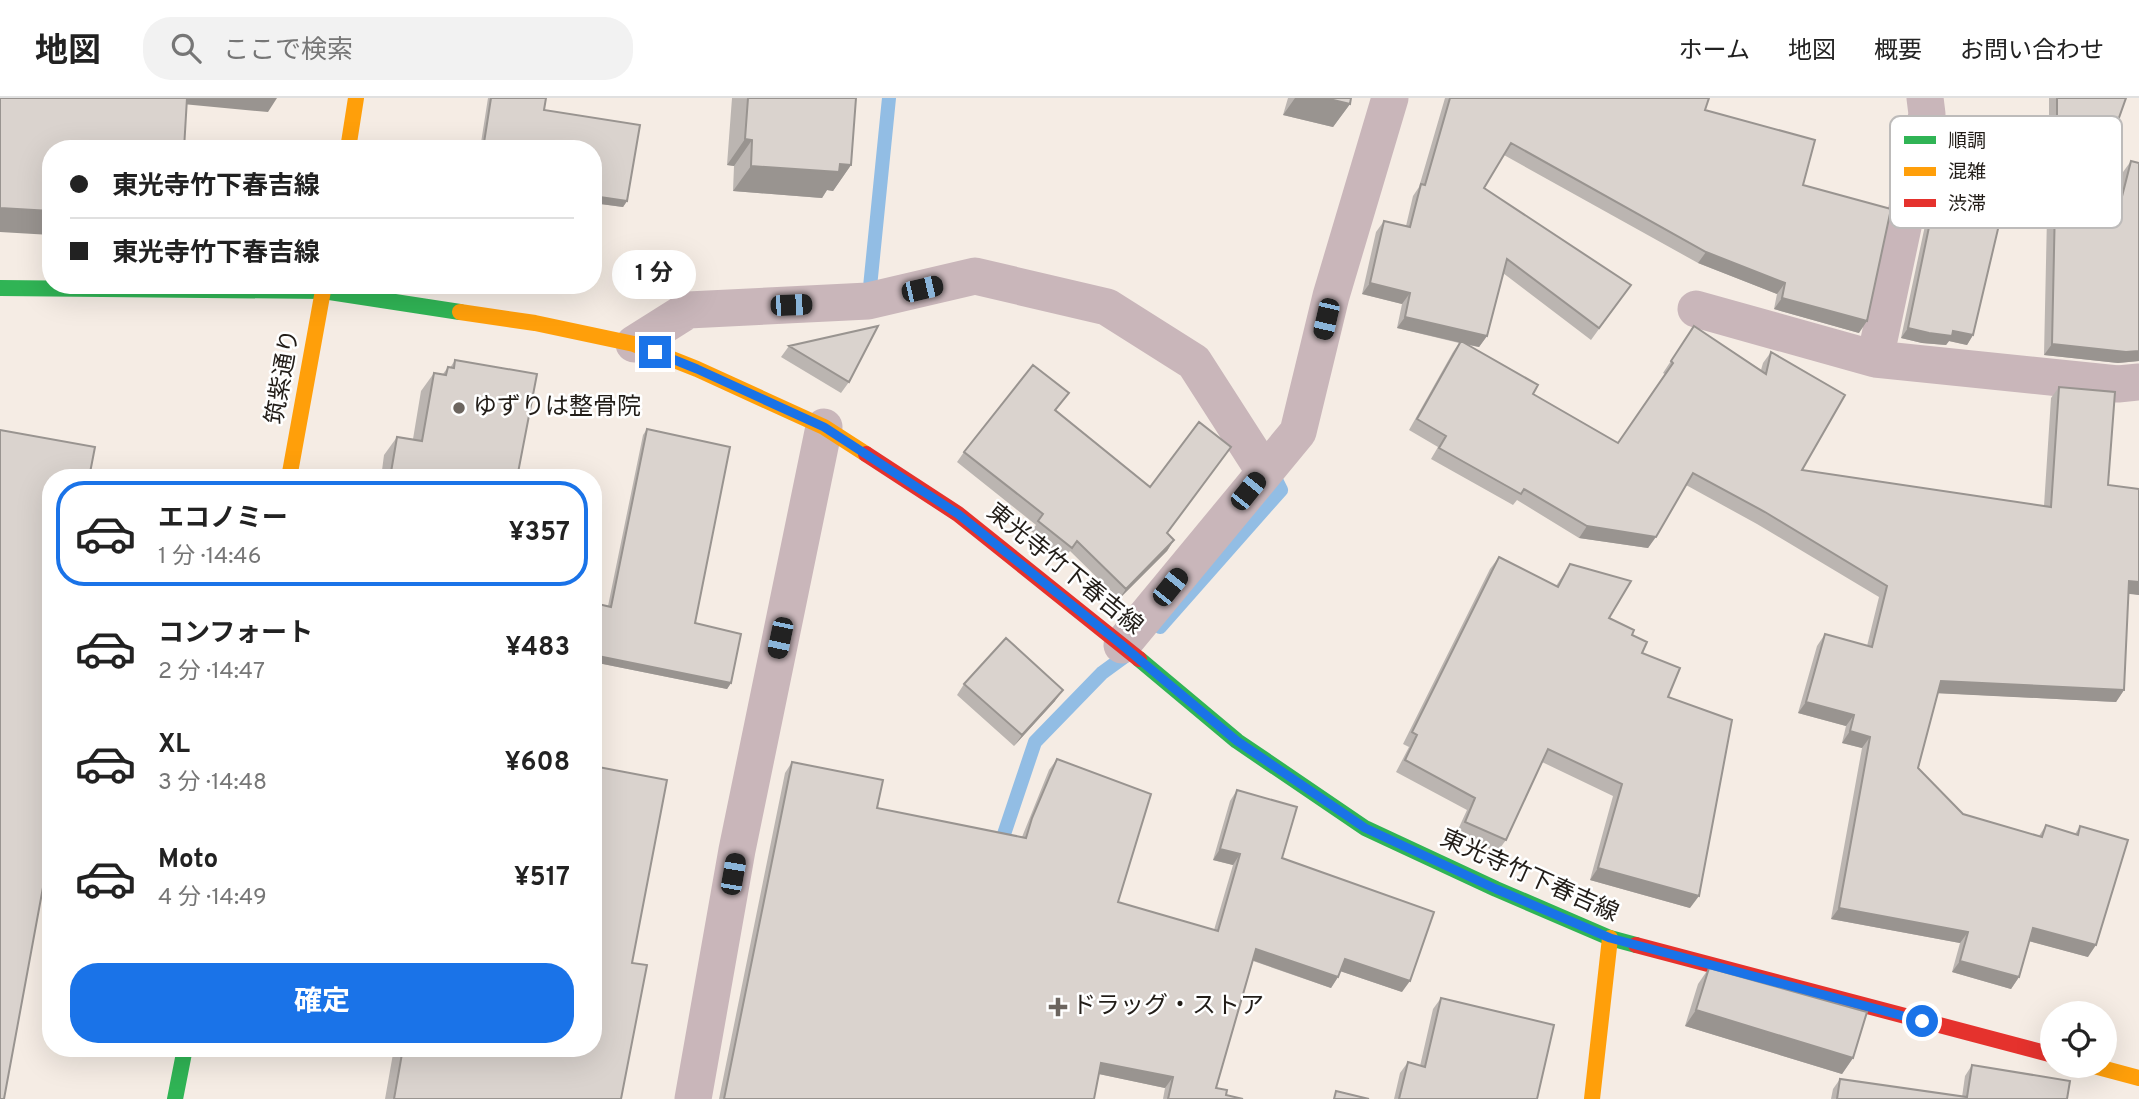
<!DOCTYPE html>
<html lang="ja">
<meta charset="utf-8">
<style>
:root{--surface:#fff;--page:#f2f2f2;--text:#222;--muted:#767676;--line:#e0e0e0;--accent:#1a73e8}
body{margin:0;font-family:Overpass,"Noto Sans JP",sans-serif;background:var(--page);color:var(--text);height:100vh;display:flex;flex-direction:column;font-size:26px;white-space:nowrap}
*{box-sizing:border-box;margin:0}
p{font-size:23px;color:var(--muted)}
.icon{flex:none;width:38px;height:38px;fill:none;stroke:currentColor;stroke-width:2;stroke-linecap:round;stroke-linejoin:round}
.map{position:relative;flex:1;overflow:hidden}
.sheet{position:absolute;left:42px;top:371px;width:560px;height:588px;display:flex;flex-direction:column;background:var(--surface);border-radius:28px;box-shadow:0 7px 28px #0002}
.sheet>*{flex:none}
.banner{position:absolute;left:42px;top:42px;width:560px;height:154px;border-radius:28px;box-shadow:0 7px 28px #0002;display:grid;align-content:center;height:154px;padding:0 28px;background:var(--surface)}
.tools{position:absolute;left:2040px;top:903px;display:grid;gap:14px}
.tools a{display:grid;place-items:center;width:77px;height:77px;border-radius:50%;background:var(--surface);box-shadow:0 7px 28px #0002;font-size:35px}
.end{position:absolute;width:32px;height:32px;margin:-16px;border:9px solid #1a73e8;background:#fff;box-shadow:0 0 0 4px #fff}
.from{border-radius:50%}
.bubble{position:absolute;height:49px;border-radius:24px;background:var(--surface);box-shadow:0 7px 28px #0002;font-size:23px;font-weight:700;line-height:49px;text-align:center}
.car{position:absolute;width:21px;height:42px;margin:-21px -10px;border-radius:9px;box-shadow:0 0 5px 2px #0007;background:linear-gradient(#222 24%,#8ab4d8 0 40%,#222 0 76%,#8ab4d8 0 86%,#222 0)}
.banner b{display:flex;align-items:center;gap:24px;height:66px;font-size:26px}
.banner b+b{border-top:2px solid var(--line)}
.banner i{width:18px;height:18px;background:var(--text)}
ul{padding:12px 0 0;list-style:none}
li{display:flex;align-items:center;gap:21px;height:105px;margin:0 14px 10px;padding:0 14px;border:4px solid transparent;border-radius:28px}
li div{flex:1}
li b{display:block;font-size:26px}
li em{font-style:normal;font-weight:700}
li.selected{border-color:var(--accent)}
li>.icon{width:63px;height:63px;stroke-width:1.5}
.primary-button{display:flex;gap:14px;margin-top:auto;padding:14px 28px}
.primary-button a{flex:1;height:80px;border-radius:28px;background:var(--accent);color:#fff;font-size:28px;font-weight:700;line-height:80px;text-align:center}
header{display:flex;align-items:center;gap:42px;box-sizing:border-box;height:98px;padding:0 35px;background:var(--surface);border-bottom:2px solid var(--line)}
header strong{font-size:33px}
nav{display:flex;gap:38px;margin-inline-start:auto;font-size:24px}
.search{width:490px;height:63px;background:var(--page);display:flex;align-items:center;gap:18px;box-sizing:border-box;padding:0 24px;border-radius:28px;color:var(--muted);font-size:26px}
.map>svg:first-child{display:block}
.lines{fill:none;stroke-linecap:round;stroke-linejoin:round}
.stream{stroke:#92bde4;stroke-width:14}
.street{stroke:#c9b6ba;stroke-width:37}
.fast{stroke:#30b455;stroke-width:16}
.slow{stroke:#ff9f0a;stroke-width:16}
.jam{stroke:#e5322d;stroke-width:16}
.wall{fill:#bbb5b1}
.shaded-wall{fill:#999490}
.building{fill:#dad3ce;stroke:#999490;stroke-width:2}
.route{stroke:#1a73e8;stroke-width:9}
.poi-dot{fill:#6c655f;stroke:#fff;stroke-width:2.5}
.labels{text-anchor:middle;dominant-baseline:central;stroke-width:5;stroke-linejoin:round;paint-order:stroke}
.street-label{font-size:24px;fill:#221d18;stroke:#fff}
.poi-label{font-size:24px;fill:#221d18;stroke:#fff;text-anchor:start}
.key{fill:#fff;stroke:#bdbbba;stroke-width:2}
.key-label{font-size:19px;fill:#221d18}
</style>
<header>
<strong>地図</strong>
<div class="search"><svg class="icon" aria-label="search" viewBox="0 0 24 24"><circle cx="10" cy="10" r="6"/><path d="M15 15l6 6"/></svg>ここで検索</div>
<nav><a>ホーム</a><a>地図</a><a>概要</a><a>お問い合わせ</a></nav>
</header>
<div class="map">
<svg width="2139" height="1001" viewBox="0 0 2139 1001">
<rect width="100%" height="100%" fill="#f5ece4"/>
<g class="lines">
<path class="stream" d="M881,191L870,189L889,0
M1160,529L1281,392L1270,370
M999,751L1035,644L1102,575L1128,556"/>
<path class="street" d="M1696,211L1875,261L2118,286L2139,284
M634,246L688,212L868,203L975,178L1107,209L1194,264L1264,373
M1875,261L1927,16L1925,0
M1122,547L1298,334L1331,198L1390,0
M693,1001L737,752L824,329"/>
<path class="fast" d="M0,190L323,193L460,214
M1139,561L1237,643L1365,730L1496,791L1610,840L1636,847
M175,1001L185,950"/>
<path class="slow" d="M348,51L356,0
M460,214L535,225L634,246L697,271L824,329L866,356
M289,380L324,187
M2094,968L2139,980
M1592,1001L1610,840"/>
<path class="jam" d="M866,356L958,416L1139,561
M1636,847L2053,957"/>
</g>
<path class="wall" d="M488,0H546L544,12L640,27L627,103L623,109L593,105V51H480Z
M732,0H856L851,67L833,93L827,92L822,100L733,93L734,68L727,67Z
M1288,0H1351L1350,6L1333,29L1283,17Z
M1445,0H1709L1705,12L1803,87L1859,235L1774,211L1777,196L1698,165L1504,57L1484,90L1631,187L1591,242L1503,175L1487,238L1479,249L1468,247L1533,296L1618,345L1665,276L1663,275L1694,228L1761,272L1763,265L1771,254L1802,372L2044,408L2051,300L2059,289L2108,387L2139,391V497L2128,495L2124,592L2116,604L1938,595L1918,670L1963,716L2039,738L2046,727L2075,736L2080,728L2088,859L2029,843L2019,879L2011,891L1952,874L1960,845L1831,821L1862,650L1842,645L1846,628L1798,615L1817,548L1825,536L1867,548L1879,499L1757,426L1686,387L1648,450L1579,440L1517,402L1513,407L1431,361L1438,349L1409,332L1453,254L1459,245L1397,230L1402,206L1362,196L1376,134L1384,123L1406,128L1413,98L1419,89Z
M2049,0H2126L2110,45L2102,57L2049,38Z
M2131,63L2139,65V263L2118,265L2044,257L2047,118L2055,107L2111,121L2123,74Z
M1939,81L1973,237L1967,247L1949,243L1946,247L1922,245L1901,240L1933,90Z
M789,248L849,284L841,295L781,259Z
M455,262L517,380H381L384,357L397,339L413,341L421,293L434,275L443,276L448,269L450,270Z
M1061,306L1055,313L1174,442L1167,453L1119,501L1070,453L1064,460L1031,433L1036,427L957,364L964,354Z
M647,331L695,525L731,585L727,591L593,564L594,512L598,506L608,508L643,337Z
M1499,459L1556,488L1570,466L1609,520L1632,537L1668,599L1690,810L1590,782L1613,698L1542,664L1506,742L1497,754L1456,736L1467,712L1396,674L1409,649L1403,646L1490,471Z
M964,586L1055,603L1014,648L957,597Z
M1057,661L1118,804L1214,832L1233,767L1213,762L1230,703L1237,692L1282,760L1402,894L1340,873L1338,879L1331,890L1253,863L1216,990L1226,997L1243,1001H1163L1165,990L1099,976L1094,1001H719L785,675L792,664L877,710L1022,739L1049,672Z
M632,865L621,1001H385L394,950H593Z
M1709,870L1853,960L1842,976L1685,928L1698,886Z
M1441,900L1537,1001H1394L1400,975L1408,964L1420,968L1433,911Z
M1972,967L2067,1001H1831L1833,991L1840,981L1962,999L1965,978Z"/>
<path class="shaded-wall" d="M175,0H277L268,14L172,5Z
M1295,0H1325L1350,6L1333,29L1283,17Z
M2057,26L2110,45L2102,57L2049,38Z
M745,41L752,42L734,68L727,67Z
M840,66L851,67L833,93L827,92L822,100L733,93L751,68Z
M593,98L627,103L623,109L593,105Z
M0,110L51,113V137L0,134Z
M1706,154L1785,185L1777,196L1698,165Z
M1370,185L1410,195L1402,206L1362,196Z
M1782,200L1867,223L1859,235L1774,211Z
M1405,219L1487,238L1479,249L1397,230Z
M1908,230L1953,233L1973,237L1967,247L1949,243L1946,247L1922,245L1901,240Z
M2052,246L2139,253V263L2118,265L2044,257Z
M1587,428L1656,439L1648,450L1579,440Z
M1174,442L1167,453L1119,501L1126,491Z
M2129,483L2139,484V497L2121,495Z
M593,557L731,585L727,591L593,564Z
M1941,583L2124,592L2116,604L1933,595Z
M1063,592L1055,603L1014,648L1022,637Z
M1806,604L1854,617L1846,628L1798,615Z
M1850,633L1870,639L1862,650L1842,645Z
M1220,751L1240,756L1233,767L1213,762Z
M1598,770L1699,798L1690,810L1590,782Z
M1839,810L1968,834L1960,845L1831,821Z
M2033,830L2096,847L2088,859L2025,842Z
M1256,851L1338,879L1331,890L1249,861Z
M1345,861L1410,883L1402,894L1337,872Z
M1960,863L2019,879L2011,891L1952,874Z
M1696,912L1853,960L1842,976L1685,928Z
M1101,965L1173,979L1165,990L1094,975Z"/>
<path class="building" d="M0,0H187L184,51H51V113L0,110Z
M491,0H546L544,12L640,27L627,103L593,98V51H483Z
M748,0H856L851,67L840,66L839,74L751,68L752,42L745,41Z
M1325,0H1351L1350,6Z
M1450,0H1709L1705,12L1815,42L1803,87L1891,111L1867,223L1782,200L1785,185L1706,154L1511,45L1484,90L1631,187L1599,230L1507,161L1487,238L1405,219L1410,195L1370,185L1384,123L1410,129L1421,86L1425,87Z
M2057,0H2126L2110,45L2057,26Z
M2131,63L2139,65V253L2126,254L2052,246L2055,107L2116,122Z
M1939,81L2006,97L1973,237L1953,233L1952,238L1929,235L1908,230Z
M878,228L849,284L789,248Z
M1694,228L1766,276L1771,254L1845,297L1802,372L2051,409L2059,289L2115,294L2108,387L2139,391V484L2129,483L2124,592L1941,583L1918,670L1963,716L2042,739L2046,727L2078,737L2080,728L2128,742L2096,847L2033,830L2019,879L1960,863L1968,834L1839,810L1870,639L1850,633L1854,617L1806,604L1825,536L1872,549L1887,488L1765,414L1693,375L1656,439L1587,428L1524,391L1521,396L1439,350L1446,338L1417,321L1461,243L1538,287L1533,296L1618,345L1673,265L1671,263Z
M455,262L537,276L517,380H390L397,339L422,343L434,275L446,277L448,269L454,270Z
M1033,267L1069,295L1055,312L1150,389L1199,324L1231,349L1167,435L1174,442L1126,491L1077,443L1072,450L1038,423L1043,416L964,354Z
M647,331L730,349L695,525L741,536L731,585L593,557V528L598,506L611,509Z
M0,332L95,349L89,380H51V746L4,1001H0Z
M1499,459L1558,489L1570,466L1631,483L1609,520L1634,532L1632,537L1647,544L1642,555L1680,570L1668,599L1732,622L1699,798L1598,770L1622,686L1548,651L1506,742L1465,724L1475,700L1405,662L1417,637L1412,634Z
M1006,540L1063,592L1022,637L964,586Z
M1057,661L1151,696L1118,804L1218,833L1240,756L1220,751L1237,692L1297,709L1282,760L1434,814L1410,883L1345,861L1338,879L1256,851L1216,990L1227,992L1226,997L1243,1001H1168L1173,979L1101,965L1094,1001H724L792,664L883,682L877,710L1026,740L1032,720Z
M593,668L667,682L632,865L647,867L621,1001H394L403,950H593Z
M1709,870L1867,914L1853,960L1696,912Z
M1441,900L1554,927L1537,1001H1399L1408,964L1425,969Z
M1972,967L2070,983L2067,1001H1837L1840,981L1967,999Z
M1336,993L1369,1001H1334Z"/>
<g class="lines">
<path class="route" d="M655,254L697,271L824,329L958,416L1122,547L1237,643L1365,730L1496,791L1610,840L1922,923"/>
</g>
<g class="poi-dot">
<circle cx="459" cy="310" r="7"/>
<path d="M1054.5 898.5h7v7h7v7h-7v7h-7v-7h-7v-7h7z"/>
</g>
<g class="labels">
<g class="street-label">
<text transform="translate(284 279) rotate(-80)">筑紫通り</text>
<text transform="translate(1064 472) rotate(39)">東光寺竹下春吉線</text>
<text transform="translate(1529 779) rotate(24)">東光寺竹下春吉線</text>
</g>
<g class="poi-label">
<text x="473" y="310">ゆずりは整骨院</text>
<text x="1072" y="909">ドラッグ・ストア</text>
</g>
</g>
<rect x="1890" y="18" width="232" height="112" rx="10" class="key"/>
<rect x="1904" y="38" width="32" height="8" fill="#30b455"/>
<rect x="1904" y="69" width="32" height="9" fill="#ff9f0a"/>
<rect x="1904" y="101" width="32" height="8" fill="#e5322d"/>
<g class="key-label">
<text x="1948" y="49">順調</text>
<text x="1948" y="80">混雑</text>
<text x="1948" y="112">渋滞</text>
</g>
</svg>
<div class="tools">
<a><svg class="icon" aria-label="locate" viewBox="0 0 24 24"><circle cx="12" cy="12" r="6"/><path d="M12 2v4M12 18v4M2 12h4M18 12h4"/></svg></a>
</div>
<i class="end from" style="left:1922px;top:923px"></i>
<i class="end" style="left:655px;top:254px"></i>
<div class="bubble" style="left:612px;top:152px;width:84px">1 分</div>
<i class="car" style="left:922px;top:191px;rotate:77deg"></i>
<i class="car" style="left:791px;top:207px;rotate:88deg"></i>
<i class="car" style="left:1326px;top:221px;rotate:193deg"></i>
<i class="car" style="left:1248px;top:393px;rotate:39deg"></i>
<i class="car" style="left:1170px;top:489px;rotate:39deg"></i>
<i class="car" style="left:780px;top:540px;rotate:192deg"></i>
<i class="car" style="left:733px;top:776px;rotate:10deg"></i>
<div class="banner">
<b><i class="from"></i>東光寺竹下春吉線</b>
<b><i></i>東光寺竹下春吉線</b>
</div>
<section class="sheet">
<ul>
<li class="selected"><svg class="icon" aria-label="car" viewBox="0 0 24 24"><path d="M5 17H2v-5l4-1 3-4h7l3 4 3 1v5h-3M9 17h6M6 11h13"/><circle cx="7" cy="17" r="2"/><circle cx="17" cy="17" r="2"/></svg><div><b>エコノミー</b><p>1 分 · 14:46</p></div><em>¥357</em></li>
<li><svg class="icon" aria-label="car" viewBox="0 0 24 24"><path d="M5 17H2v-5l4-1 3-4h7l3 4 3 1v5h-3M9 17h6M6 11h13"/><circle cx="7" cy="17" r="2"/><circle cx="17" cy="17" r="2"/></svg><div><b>コンフォート</b><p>2 分 · 14:47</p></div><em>¥483</em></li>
<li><svg class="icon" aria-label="car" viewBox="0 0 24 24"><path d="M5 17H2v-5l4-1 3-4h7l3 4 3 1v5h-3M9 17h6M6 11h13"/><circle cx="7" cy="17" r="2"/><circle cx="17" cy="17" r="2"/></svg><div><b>XL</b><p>3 分 · 14:48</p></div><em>¥608</em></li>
<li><svg class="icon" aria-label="car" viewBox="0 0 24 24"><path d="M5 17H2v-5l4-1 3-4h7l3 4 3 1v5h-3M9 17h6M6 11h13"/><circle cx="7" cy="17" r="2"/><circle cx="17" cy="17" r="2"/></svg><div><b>Moto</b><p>4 分 · 14:49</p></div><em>¥517</em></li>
</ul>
<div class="primary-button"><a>確定</a></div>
</section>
</div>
